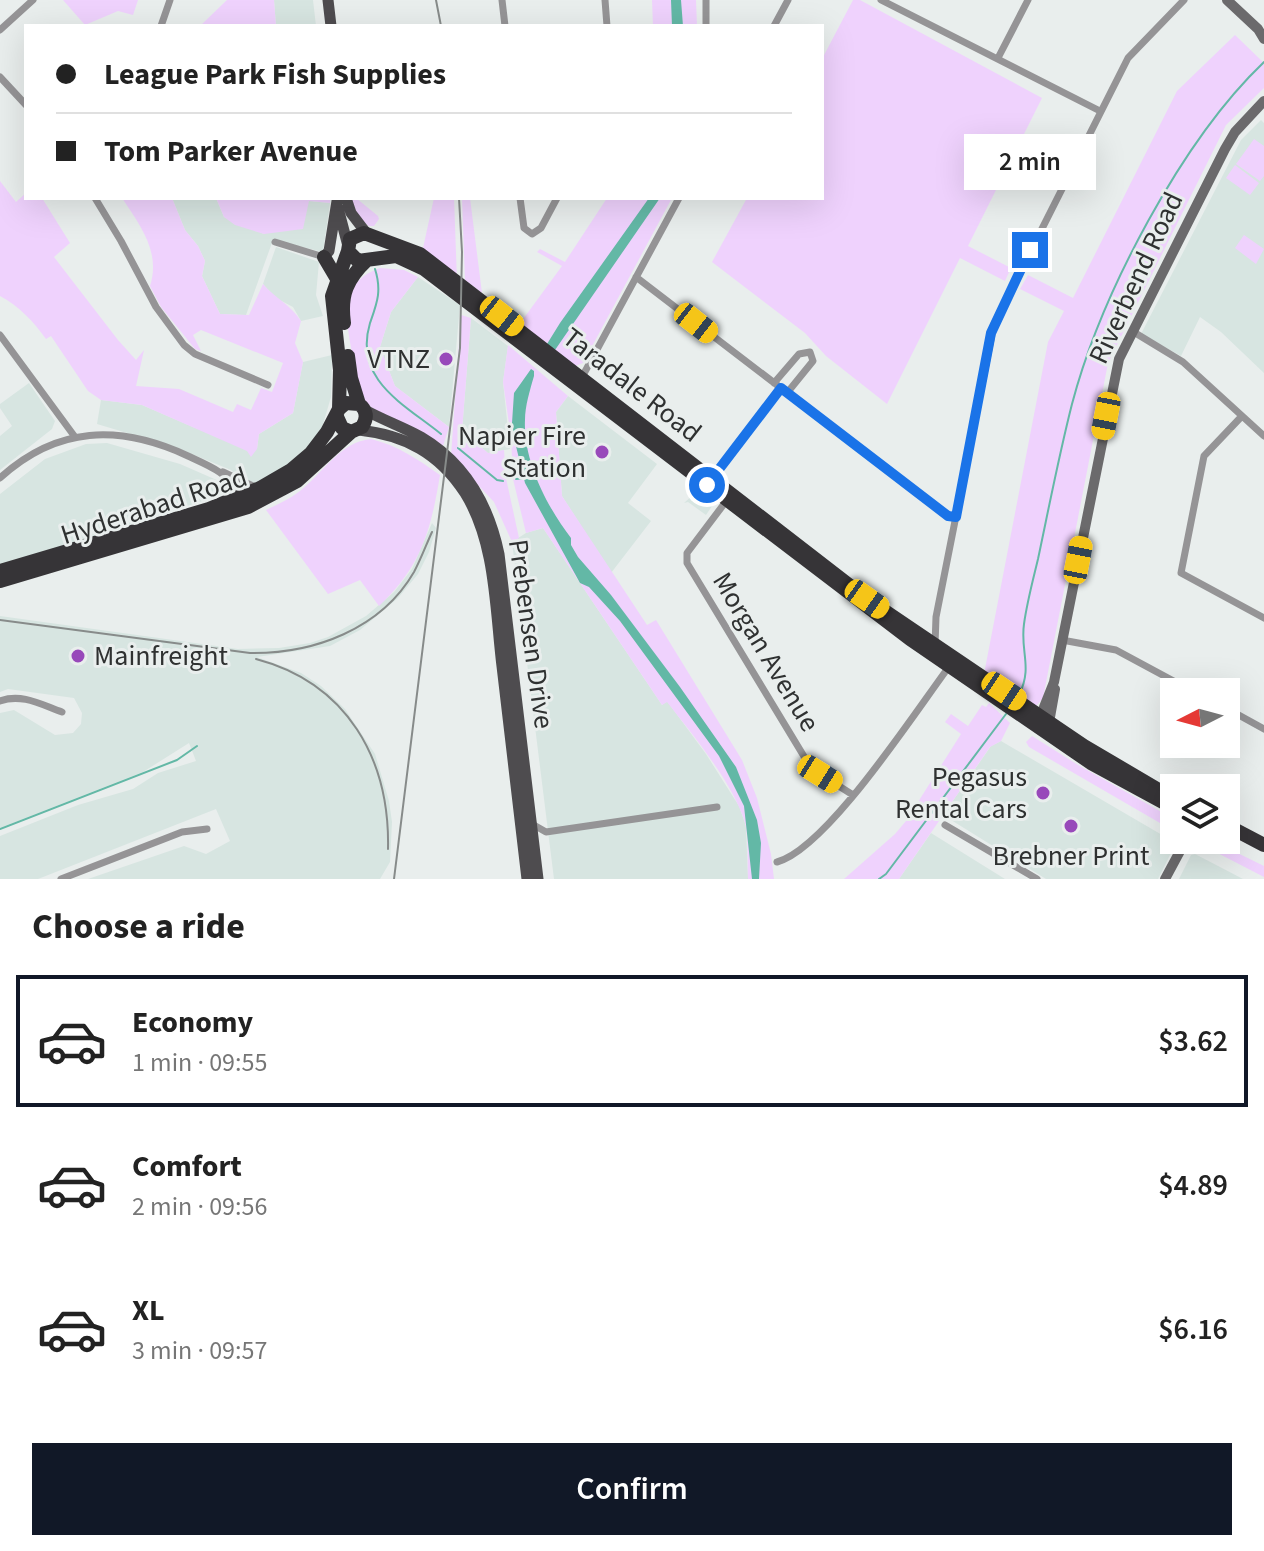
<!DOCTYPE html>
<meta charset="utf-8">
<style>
:root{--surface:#fff;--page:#f2f2f2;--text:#222;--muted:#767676;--line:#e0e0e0;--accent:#111827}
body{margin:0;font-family:"Source Sans 3",sans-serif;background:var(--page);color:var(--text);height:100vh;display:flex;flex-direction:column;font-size:30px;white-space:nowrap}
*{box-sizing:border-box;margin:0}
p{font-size:26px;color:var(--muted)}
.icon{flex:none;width:44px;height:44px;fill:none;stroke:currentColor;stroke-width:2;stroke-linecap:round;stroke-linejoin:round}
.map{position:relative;height:879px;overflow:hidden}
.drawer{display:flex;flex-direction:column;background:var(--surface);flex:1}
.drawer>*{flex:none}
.hud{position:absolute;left:24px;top:24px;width:800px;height:176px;border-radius:0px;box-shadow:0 8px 32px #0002;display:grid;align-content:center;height:176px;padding:0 32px;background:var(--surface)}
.needle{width:52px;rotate:264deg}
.controls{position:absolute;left:1160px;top:678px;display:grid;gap:16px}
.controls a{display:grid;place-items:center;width:80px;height:80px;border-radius:0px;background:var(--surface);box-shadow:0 8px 32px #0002;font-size:40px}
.end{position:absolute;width:36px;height:36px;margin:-18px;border:10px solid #1a73e8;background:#fff;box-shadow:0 0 0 4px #fff}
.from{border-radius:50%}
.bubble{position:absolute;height:56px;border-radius:0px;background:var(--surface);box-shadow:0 8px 32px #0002;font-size:26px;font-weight:600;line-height:56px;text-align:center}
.car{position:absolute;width:24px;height:48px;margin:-24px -12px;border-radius:10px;box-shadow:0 0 6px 2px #0007;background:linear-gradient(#f5c518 24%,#345 0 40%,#f5c518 0 76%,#345 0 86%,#f5c518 0)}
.hud b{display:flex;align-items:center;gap:28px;height:76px;font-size:30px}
.hud b+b{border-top:2px solid var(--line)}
.hud i{width:20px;height:20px;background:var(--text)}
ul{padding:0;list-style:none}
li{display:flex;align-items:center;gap:24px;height:132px;margin:0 16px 12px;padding:0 16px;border:4px solid transparent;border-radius:0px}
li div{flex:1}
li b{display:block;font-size:30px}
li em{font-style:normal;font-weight:600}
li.current{border-color:var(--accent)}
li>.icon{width:72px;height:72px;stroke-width:1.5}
h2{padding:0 32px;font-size:36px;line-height:96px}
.cta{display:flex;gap:16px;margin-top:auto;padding:16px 32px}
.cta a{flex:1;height:92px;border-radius:0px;background:var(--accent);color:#fff;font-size:32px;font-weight:600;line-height:92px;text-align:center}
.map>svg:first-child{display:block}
.built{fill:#d7e5e1}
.green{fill:#efd2fd}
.water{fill:#63b8a6}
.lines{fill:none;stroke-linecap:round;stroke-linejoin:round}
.stream{stroke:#63b8a6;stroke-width:2}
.street{stroke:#959496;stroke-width:7}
.secondary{stroke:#6b6a6c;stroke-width:10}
.primary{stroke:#4e4c4f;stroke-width:11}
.highway{stroke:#363437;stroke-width:14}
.rail{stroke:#878b8a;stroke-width:2}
.route{stroke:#1a73e8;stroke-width:10}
.poi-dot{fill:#9849ba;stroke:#e9eeed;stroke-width:3}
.labels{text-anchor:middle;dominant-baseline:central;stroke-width:6;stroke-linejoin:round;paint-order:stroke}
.street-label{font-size:28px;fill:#2f3131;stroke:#e9eeed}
.poi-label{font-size:28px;fill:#2f3131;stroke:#e9eeed;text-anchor:end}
</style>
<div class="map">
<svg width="1264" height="879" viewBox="0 0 1264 879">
<rect width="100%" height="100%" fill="#e9eeed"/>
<path class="built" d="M274,0H313L316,26H276Z
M1261,120L1264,123V373L1221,332L1200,317L1181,356L1141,334L1241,140Z
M172,198H216L224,217L264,234L309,201L330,203L323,252L273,240L246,315L220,314L202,276L205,261L198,246L185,230Z
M276,247L319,262L316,295L323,316L301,321L293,307L274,297L263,284Z
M418,277L460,305L449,427L395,386L380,347L391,312Z
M471,318L508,346L503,382L510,449L488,453L462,431Z
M332,355L331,397L321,431L299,458L281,472L251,485H247L231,470L177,448L97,424L101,400L142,405L193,427L257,449L259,434L293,413L303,362Z
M29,383L55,421L52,429L0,470V436L12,426L0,408V404Z
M568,396L657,464L628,503L651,521L611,573L562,496L556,412Z
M107,443L180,464L219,481L226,488L224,494L0,567V494L45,459L86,444Z
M695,493L712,506L706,515L688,502L684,503Z
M432,523L436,528L429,552L418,574L398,598L360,630L330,646L257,657L301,673L321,686L345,709L375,754L389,801L392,822L390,862L380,879H88L184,846L206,854L230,841L216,809L38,879H0V836L78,805L133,789L158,773L196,761L189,743L143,772L0,828V713L14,710L55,735L73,733L81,724L82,713L74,698L8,689L0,692V616L238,649L279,648L310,643L328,637L366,616L394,592L412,569Z
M543,528L662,705L667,701L706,754L739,806L746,826L748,879H554L512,542L526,533Z
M1001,741L1169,839L1174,847L1158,879H1046L943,815L991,746Z
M931,833L1005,879H899Z
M1195,854L1243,879H1179L1191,855Z"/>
<path class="green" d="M63,0H138L133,15L118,11L85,25Z
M227,0H274L276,26H200Z
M652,0H696L697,26H653Z
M853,0H860L1042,98L968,246L1011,268L1005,281L960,258L887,404L826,356L805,333L712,262L747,198H822V59Z
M1235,35L1264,63V88L1226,125L1108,363L1043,698L1037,705L1031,706L984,674L1048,342L1064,311L1020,289L1028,275L1073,298L1177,91Z
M1254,139L1264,146V176L1260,181L1236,164Z
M1235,165L1259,183L1250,195L1226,178Z
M0,181L16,202L26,193V198H42L70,243L54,257L118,340L136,360L144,350L136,386L179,389L233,412L237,404L251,410L261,388L272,392L283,363L201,330L193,335L201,351L195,349L161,307L150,286C161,252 140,225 122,198H172L185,230L198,246L205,261L202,276L220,314L249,315L263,284C275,298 291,305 301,321L295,343L303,362L293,413L259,434L257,449L251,457L247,451L142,405L101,400L88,391L51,336L46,339C34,322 19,306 0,296Z
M216,198H330V203L309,201L303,229L264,234L235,225L224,217Z
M350,198H356L378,216L379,219L374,226H369L359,218Z
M434,198H454L457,280L423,248Z
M462,198H470L482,293L465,280Z
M607,198H672L583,363L573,367L518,326L562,266L537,252L540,249L565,262Z
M1244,235L1264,249L1256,264L1235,248Z
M380,268L404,270L418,277L391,312L380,347L395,386L449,427L443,446C424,436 380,418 367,403C358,392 357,377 354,363C347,325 335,283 380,268Z
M461,315L471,318L462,431L488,453L504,450L506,478L519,538L512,542L494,502L451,456Z
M508,345L568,396L556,412L562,496L647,625L656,620L742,760L757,798L771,854L774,879H748C747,861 749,840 745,823C734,784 692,734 667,702L662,705L543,528L526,533L513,479L511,437L503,382Z
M371,439C399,446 417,459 440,475C431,530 421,567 379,606L360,580L328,594L266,510C278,504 290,499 300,491C323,473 340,442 371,439Z
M989,703L1010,723L1001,741L990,747L899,879H844L895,834L906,821L961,734L945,722L951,714L968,726L982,705L986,707Z
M1032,736L1078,765L1174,819L1172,830L1029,747L1026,742Z
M1198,840H1211L1264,866V877L1202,845Z"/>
<path class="water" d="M671,0H681L683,26H672Z
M649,198H660L555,350L547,344L560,323Z
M531,369L534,371V376C530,390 525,406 525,420C523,460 547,507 571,538V545L578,557L611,595L680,687L736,767L757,820L761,843L759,879H752L744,806L719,756L620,621L589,587L580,583L525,483L514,438L512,423L514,393Z"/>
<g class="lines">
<path class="stream" d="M375,269C382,291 377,303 370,323C353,380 404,404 441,434
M458,448L497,480L503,481
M516,479L527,478
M1019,695C1033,667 1020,652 1024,624C1027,602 1033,580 1038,559C1049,507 1059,455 1072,404C1101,294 1182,140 1264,62
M0,829L177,760L197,746
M879,879L886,874L1006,714"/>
<path class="street" d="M502,0L505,26
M605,0L607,26
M706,0V26
M881,0L1100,111
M161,26L170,0
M774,26L788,0
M0,30L33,0
M998,58L1028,0
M0,77L26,105
M95,198L121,241L156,307L184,345L195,354L268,385
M520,198L524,228L532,234L541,228L557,198
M275,242L324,257
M636,277L948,516L956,517
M1132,331L1183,362L1264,436
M0,335L75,437
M581,379L679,198
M774,383L799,354L810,352L813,361L787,393
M1242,416L1204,456L1181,573L1264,618
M223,472L255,487
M0,478C57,426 119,424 188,456C212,467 226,472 241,495
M711,480L781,388
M727,500L687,553V563L808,763L820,774L853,795
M1062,640L1116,650L1194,692
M935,645L936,617L994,324L1128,58L1184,0
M0,701C22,693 42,705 62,712
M1226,708L1264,729
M532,824L546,832L717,807
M945,825L1037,879
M777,862C827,849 917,709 951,664
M61,879L182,832L207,829"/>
<path class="secondary" d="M1227,0L1258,29L1264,39
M1044,719L1042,712L1054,682L1119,359L1225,149L1235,132L1264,101
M1041,723L1050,717L1055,689
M1165,879L1186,840"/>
<path class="primary" d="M328,0L331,26
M346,198L351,213L367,234
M338,208L348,246
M324,257L329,251L337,201
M365,410C383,420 403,427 421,437C465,463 489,506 499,554L538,879
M359,430C405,435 439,453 465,493C496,543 495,609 502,666C510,737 519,808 527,879"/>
<path class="highway" d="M324,257L337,279
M344,323C340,295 347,279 367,260
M348,356L351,378L359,404
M339,409L340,370L332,296L348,251
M0,571L209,509L260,488L291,470L311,453L327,432L339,409L346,403L359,404C367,410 368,418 362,427L351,432L342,428L337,417
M0,581L248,507L297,481L351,432
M1174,799L1084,746L867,599L420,254L364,233L350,239L348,251L358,261L396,256L424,269L910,639L1091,763L1174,808
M1226,825L1264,845"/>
<path class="rail" d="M436,0L441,26
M0,620L250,653C314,654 381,629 414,572C421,559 426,545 432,532
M256,659C347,683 390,759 388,849
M394,879L460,348L462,252L459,198"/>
</g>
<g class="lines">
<path class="route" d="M707,485L781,388L948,516L956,517L991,333L1030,250"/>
</g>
<g class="poi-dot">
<circle cx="446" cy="359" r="8"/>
<circle cx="602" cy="452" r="8"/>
<circle cx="78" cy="656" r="8"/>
<circle cx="1043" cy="793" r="8"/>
<circle cx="1071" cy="826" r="8"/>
</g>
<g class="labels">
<g class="street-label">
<text transform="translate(1136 278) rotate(-65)">Riverbend Road</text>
<text transform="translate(632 385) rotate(38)">Taradale Road</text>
<text transform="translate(154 506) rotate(-18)">Hyderabad Road</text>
<text transform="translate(531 634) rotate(82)">Prebensen Drive</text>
<text transform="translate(766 652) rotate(59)">Morgan Avenue</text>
</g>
<g class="poi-label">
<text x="430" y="359">VTNZ</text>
<text x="586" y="436">Napier Fire<tspan x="586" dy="32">Station</tspan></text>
<text x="94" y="656" text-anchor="start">Mainfreight</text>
<text x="1027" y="777">Pegasus<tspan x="1027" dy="32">Rental Cars</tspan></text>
<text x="1071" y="856" text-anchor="middle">Brebner Print</text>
</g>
</g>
</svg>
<div class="controls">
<a><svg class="needle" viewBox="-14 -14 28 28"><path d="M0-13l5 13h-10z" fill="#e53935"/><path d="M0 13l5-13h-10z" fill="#767676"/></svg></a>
<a><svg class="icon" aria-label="layers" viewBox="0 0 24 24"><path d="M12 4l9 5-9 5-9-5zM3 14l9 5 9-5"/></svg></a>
</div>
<i class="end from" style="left:707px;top:485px"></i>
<i class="end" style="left:1030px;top:250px"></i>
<div class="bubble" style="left:964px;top:134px;width:132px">2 min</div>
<i class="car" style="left:502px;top:316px;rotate:128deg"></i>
<i class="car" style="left:696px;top:323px;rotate:128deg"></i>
<i class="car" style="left:1106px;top:416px;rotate:191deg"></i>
<i class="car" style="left:1078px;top:560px;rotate:11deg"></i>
<i class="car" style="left:867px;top:599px;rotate:125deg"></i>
<i class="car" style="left:1004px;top:691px;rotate:124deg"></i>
<i class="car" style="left:820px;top:774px;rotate:122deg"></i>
<div class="hud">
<b><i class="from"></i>League Park Fish Supplies</b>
<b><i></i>Tom Parker Avenue</b>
</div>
</div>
<section class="drawer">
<h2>Choose a ride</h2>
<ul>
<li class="current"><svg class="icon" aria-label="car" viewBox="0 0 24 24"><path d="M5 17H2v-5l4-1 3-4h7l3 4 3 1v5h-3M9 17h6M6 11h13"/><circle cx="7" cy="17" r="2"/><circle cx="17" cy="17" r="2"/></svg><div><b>Economy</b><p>1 min · 09:55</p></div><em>$3.62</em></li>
<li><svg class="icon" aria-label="car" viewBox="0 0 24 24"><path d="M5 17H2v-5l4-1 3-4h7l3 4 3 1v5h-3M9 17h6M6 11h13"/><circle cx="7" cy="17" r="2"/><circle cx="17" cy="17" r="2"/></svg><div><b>Comfort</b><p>2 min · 09:56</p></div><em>$4.89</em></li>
<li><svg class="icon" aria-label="car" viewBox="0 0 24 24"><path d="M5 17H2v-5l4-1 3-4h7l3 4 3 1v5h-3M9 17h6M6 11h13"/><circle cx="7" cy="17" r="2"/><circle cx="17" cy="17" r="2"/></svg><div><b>XL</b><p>3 min · 09:57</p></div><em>$6.16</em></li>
</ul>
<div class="cta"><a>Confirm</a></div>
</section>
